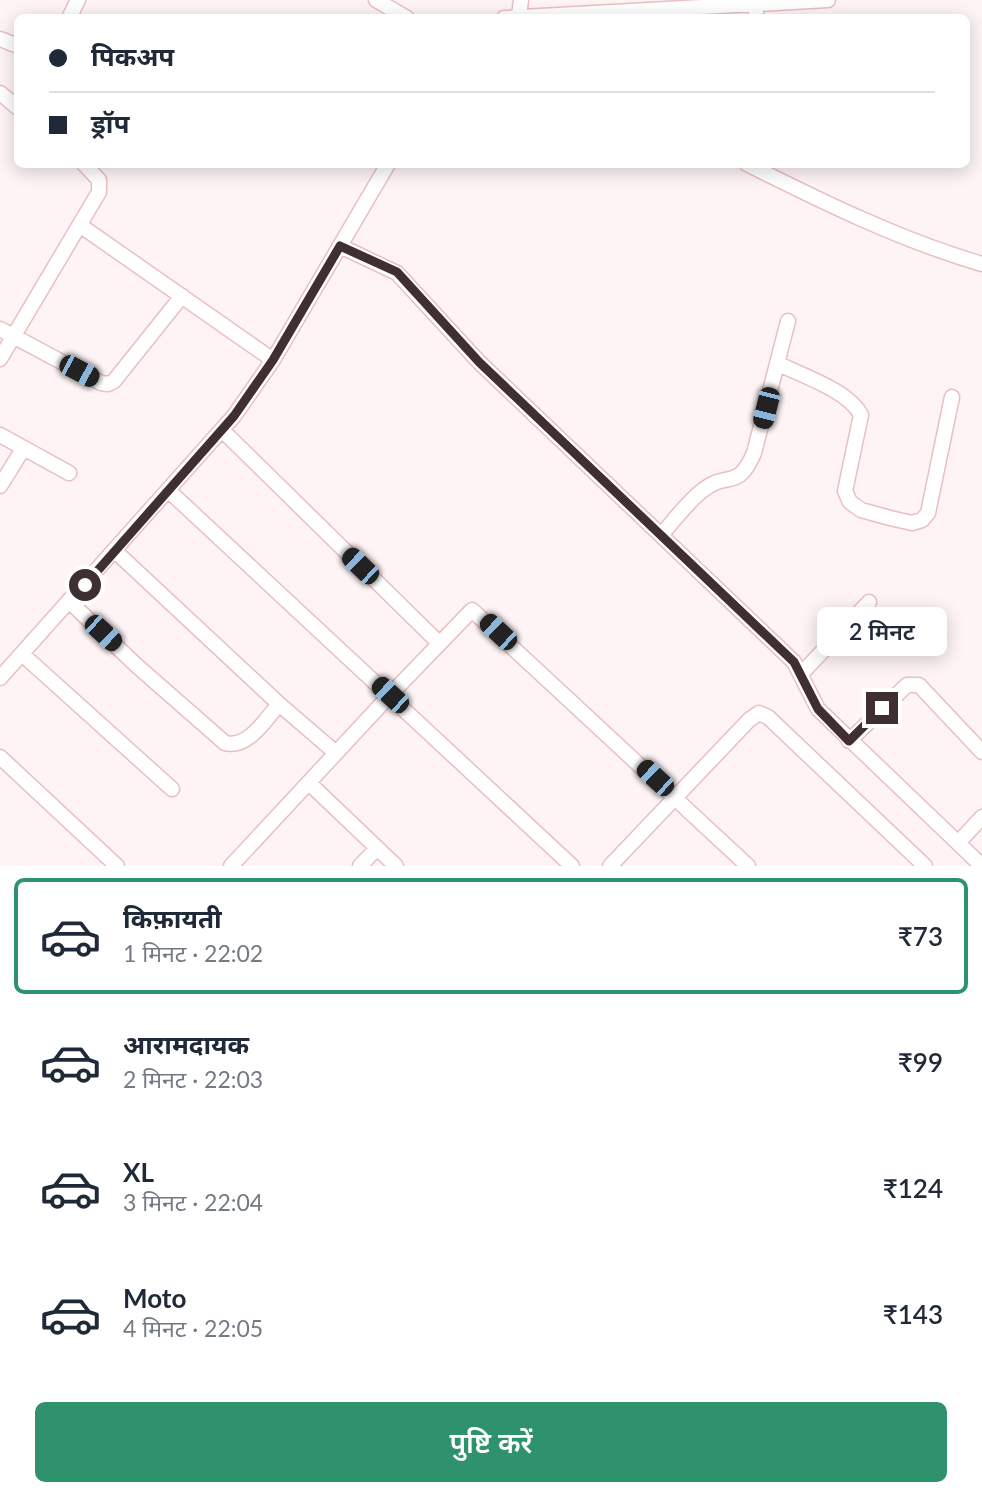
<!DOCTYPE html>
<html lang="hi">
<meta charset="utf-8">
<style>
:root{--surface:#fff;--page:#f2f2f3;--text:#1f2937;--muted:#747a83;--line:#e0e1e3;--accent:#2e926d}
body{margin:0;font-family:Lato,"Noto Sans Devanagari",sans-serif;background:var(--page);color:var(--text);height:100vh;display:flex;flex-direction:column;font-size:26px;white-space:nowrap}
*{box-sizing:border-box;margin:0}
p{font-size:23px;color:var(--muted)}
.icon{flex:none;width:38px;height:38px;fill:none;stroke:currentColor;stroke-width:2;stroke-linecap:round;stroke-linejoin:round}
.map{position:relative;height:866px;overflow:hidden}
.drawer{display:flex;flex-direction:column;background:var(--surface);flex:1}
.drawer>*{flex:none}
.top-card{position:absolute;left:14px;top:14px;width:956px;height:154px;border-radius:10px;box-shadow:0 4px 18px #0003;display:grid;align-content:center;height:154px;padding:0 35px;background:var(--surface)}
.end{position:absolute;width:32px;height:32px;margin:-16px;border:9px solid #3f2f30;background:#fff;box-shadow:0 0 0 4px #fff}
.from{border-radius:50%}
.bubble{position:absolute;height:49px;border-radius:10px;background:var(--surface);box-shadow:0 4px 18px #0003;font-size:23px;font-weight:600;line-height:49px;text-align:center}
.car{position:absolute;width:21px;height:42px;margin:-21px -10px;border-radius:9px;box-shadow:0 0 5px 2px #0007;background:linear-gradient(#222 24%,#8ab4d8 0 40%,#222 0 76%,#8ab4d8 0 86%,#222 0)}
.top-card b{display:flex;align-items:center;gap:24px;height:66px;font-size:26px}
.top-card b+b{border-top:2px solid var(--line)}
.top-card i{width:18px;height:18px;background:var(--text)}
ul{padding:12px 0 0;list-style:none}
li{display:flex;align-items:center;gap:21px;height:116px;margin:0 14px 10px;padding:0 21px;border:4px solid transparent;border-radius:10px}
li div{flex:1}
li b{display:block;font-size:26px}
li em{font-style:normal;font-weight:600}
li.current{border-color:var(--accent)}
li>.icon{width:63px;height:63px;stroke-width:1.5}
.cta{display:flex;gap:14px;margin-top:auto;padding:14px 35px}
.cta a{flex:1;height:80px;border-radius:10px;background:var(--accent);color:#fff;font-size:28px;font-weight:600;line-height:80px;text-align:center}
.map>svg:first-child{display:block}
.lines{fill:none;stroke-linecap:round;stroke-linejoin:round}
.street-casing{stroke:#eabfc1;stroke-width:17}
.street{stroke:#fff;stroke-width:14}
.route{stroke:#3f2f30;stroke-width:9}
</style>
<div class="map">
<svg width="982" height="866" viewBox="0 0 982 866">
<rect width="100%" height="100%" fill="#fef4f5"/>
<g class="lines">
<defs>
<path id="street" d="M376,0L407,18
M756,3V18
M519,15L521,0
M69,18L78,0
M504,18L828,0
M0,39L18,46
M0,93L18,108
M747,164C823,202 900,240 982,264
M81,226L273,360
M340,246L397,273L479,362L794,662L818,709L982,866
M0,329L101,383L108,384L114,381L182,296
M0,359L99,192V180L84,164
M777,363C802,376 848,390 861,415L845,491L850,502L861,510L890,518L912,523L922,520L928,513L952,397
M222,430L439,643
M0,435L69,473
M0,486L23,449
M169,491L572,866
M661,535C674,521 687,502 703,490C728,470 737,492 754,453L788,321
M115,551L279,704L336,753
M70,602L136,665L225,743C248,749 266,719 279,704
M22,654L172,789
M802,673L869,602
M0,678L234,416L273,360L388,164
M849,741L907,685H919L982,752
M0,757L117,866
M309,783L396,866
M958,843L982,817
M231,866L390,695L472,610L748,866
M360,866L377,848
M610,866L749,720L759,713L768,717L925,866"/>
</defs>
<use href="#street" class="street-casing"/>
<use href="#street" class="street"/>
</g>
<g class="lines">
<path class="route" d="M85,585L234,416L273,360L340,246L397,272L479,362L794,662L818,709L849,741L882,708"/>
</g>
</svg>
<i class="end from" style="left:85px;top:585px"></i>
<i class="end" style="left:882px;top:708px"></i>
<div class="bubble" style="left:817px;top:607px;width:130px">2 मिनट</div>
<i class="car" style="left:79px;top:371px;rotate:118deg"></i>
<i class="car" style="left:766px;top:408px;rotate:194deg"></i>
<i class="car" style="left:360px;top:566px;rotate:314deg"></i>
<i class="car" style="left:498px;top:632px;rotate:313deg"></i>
<i class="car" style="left:103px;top:633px;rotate:133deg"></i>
<i class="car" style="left:390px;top:695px;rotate:313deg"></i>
<i class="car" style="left:655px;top:778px;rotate:313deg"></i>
<div class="top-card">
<b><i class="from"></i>पिकअप</b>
<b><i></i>ड्रॉप</b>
</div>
</div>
<section class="drawer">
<ul>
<li class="current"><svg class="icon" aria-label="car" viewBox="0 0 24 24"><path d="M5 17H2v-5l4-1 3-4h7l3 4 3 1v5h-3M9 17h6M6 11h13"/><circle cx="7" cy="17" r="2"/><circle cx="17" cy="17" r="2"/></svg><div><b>किफ़ायती</b><p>1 मिनट · 22:02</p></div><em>₹73</em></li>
<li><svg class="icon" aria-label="car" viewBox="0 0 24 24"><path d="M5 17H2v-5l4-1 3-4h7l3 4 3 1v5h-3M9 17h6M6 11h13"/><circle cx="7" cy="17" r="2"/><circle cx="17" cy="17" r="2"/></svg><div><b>आरामदायक</b><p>2 मिनट · 22:03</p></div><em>₹99</em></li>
<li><svg class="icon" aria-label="car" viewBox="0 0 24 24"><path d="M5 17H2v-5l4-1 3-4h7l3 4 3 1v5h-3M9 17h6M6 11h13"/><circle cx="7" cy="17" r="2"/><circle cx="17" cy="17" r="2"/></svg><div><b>XL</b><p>3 मिनट · 22:04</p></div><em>₹124</em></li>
<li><svg class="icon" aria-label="car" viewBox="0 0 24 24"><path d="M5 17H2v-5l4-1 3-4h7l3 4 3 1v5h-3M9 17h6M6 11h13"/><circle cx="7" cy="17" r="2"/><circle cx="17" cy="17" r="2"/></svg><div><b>Moto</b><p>4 मिनट · 22:05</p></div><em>₹143</em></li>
</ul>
<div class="cta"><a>पुष्टि करें</a></div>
</section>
